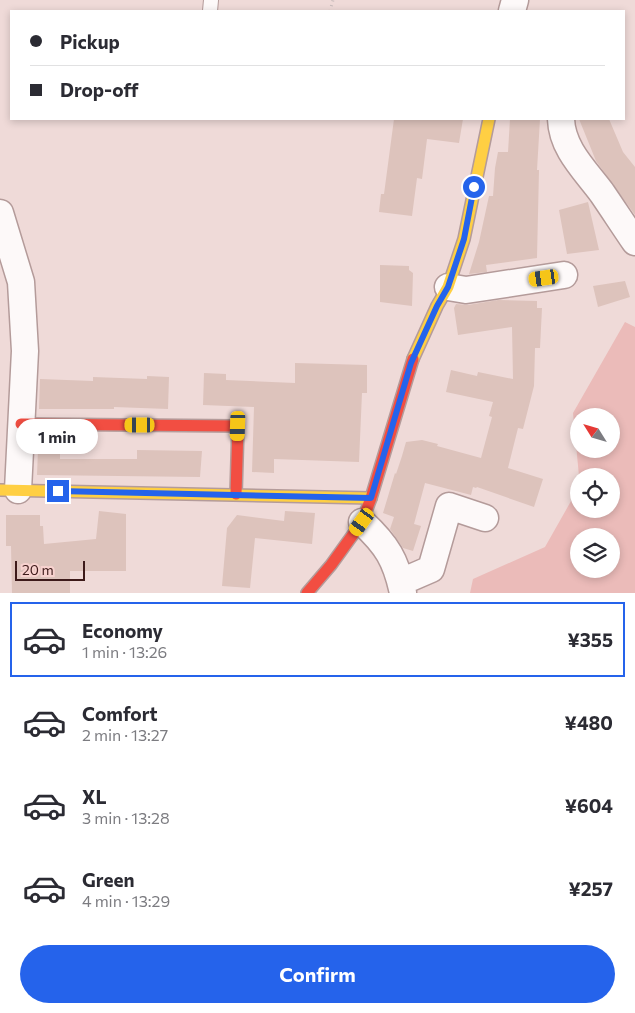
<!DOCTYPE html>
<meta charset="utf-8">
<style>
:root{--surface:#fff;--page:#f2f2f3;--text:#2b2b33;--muted:#7c7c81;--line:#e1e1e2;--accent:#2563eb}
body{margin:0;font-family:Commissioner,sans-serif;background:var(--page);color:var(--text);height:100vh;display:flex;flex-direction:column;font-size:19px;white-space:nowrap}
*{box-sizing:border-box;margin:0}
p{font-size:16px;color:var(--muted)}
.icon{flex:none;width:28px;height:28px;fill:none;stroke:currentColor;stroke-width:2;stroke-linecap:round;stroke-linejoin:round}
.map{position:relative;height:593px;overflow:hidden}
.panel{display:flex;flex-direction:column;background:var(--surface);flex:1}
.panel>*{flex:none}
.hud{position:absolute;left:10px;top:10px;width:615px;height:110px;border-radius:0px;box-shadow:0 2px 8px #0003;display:grid;align-content:center;height:110px;padding:0 20px;background:var(--surface)}
.needle{width:32px;rotate:307deg}
.controls{position:absolute;left:570px;top:408px;display:grid;gap:10px}
.controls a{display:grid;place-items:center;width:50px;height:50px;border-radius:50%;background:var(--surface);box-shadow:0 2px 8px #0003;font-size:25px}
.scale{position:absolute;left:15px;bottom:12px;width:70px;box-sizing:border-box;padding-left:5px;border:2px solid #3d1a1a;border-top:0;font-size:14px;line-height:18px;white-space:nowrap;color:#3d1a1a;-webkit-text-stroke:4px #f8d2cf;paint-order:stroke}
.end{position:absolute;width:22px;height:22px;margin:-11px;border:6px solid #2563eb;background:#fff;box-shadow:0 0 0 2px #fff}
.from{border-radius:50%}
.bubble{position:absolute;height:35px;border-radius:18px;background:var(--surface);box-shadow:0 2px 8px #0003;font-size:16px;font-weight:700;line-height:35px;text-align:center}
.car{position:absolute;width:15px;height:30px;margin:-15px -8px;border-radius:6px;box-shadow:0 0 4px 1px #0007;background:linear-gradient(#f5c518 24%,#345 0 40%,#f5c518 0 76%,#345 0 86%,#f5c518 0)}
.hud b{display:flex;align-items:center;gap:18px;height:48px;font-size:19px}
.hud b+b{border-top:1px solid var(--line)}
.hud i{width:12px;height:12px;background:var(--text)}
ul{padding:9px 0 0;list-style:none}
li{display:flex;align-items:center;gap:15px;height:75px;margin:0 10px 8px;padding:0 10px;border:2px solid transparent;border-radius:0px}
li div{flex:1}
li b{display:block;font-size:19px}
li em{font-style:normal;font-weight:700}
li.active{border-color:var(--accent)}
li>.icon{width:45px;height:45px;stroke-width:1.5}
.button{display:flex;gap:10px;margin-top:auto;padding:10px 20px}
.button a{flex:1;height:58px;border-radius:30px;background:var(--accent);color:#fff;font-size:20px;font-weight:700;line-height:58px;text-align:center}
.map>svg:first-child{display:block}
.green{fill:#ebbbb9;fill-rule:evenodd}
.building{fill:#ddc3bc}
.lines{fill:none;stroke-linecap:round;stroke-linejoin:round}
.lane-casing{stroke:#b49b9a;stroke-width:16}
.street-casing{stroke:#b49b9a;stroke-width:29}
.slow-casing{stroke:#b49b9a;stroke-width:14}
.jam-casing{stroke:#b49b9a;stroke-width:14}
.path{stroke:#c8bcbb;stroke-width:3;stroke-dasharray:1 4;stroke-linecap:butt}
.lane{stroke:#fdf9f9;stroke-width:14}
.street{stroke:#fdf9f9;stroke-width:26}
.slow{stroke:#ffcf43;stroke-width:11}
.jam{stroke:#f24e42;stroke-width:11}
.route{stroke:#2563eb;stroke-width:6}
</style>
<div class="map">
<svg width="635" height="593" viewBox="0 0 635 593">
<rect width="100%" height="100%" fill="#efdad8"/>
<path class="green" d="M625,322L635,327V593H470L473,579L545,547L579,487V509H611V476H579L573,413ZM579,416H611V449H579ZM579,536H611V569H579Z"/>
<path class="building" d="M394,119H463L459,143L427,139L422,179L417,178L412,216L379,212L381,194H384Z
M510,119H540L537,170H539L537,258L486,265L487,272L469,274L479,242L489,196H493L495,168L498,152H508Z
M579,119H609L623,152L635,167V215L596,161Z
M588,202L599,250L567,254L559,210Z
M380,265L409,266V270L413,273L412,306L380,302Z
M625,281L630,297L598,307L593,286Z
M498,300L537,301V308H542L540,348H535L534,386L523,429L518,428L508,468L543,479L534,507L477,487L476,488L473,487L471,495L425,483L414,524L421,526L413,551L403,548L390,529L394,517L383,513L395,473L396,474L402,456L406,442L422,440L438,444L437,446L481,458L492,417L489,416L493,402L446,392L451,370L477,376L478,372L513,379L512,327L458,335L454,308L456,304L468,305Z
M295,363L367,365V393H362L359,462L274,459V473L252,472L254,407L203,405L204,373L226,374V380L295,383Z
M147,376L169,377L168,409L114,407V409H39L40,379L93,381V377L147,379Z
M38,450H60V459H137V450L202,451L200,477L37,475Z
M99,511L126,514V571H70V593H12L11,546H6V515H40V526H43L44,544L96,539Z
M285,511L315,513L312,544L255,538L250,588L222,586L227,528L237,515L284,521Z"/>
<g class="lines">
<defs>
<path id="lane" d="M210,11L211,0"/>
<path id="street" d="M512,11L515,0
M561,119C562,149 585,170 602,193C613,209 624,226 635,242
M0,213L21,282L25,351L18,490
M448,287L466,290L564,275
M362,522C387,545 396,560 403,593
M401,582L431,569L449,506L485,518"/>
<path id="slow" d="M413,359L437,306L448,287L464,239L489,119
M0,490L371,498"/>
<path id="jam" d="M21,424L238,426L236,494
M307,593L331,565L362,522L371,498L413,359"/>
</defs>
<use href="#lane" class="lane-casing"/>
<use href="#street" class="street-casing"/>
<use href="#slow" class="slow-casing"/>
<use href="#jam" class="jam-casing"/>
<path class="path" d="M330,11L333,0"/>
<use href="#lane" class="lane"/>
<use href="#street" class="street"/>
<use href="#slow" class="slow"/>
<use href="#jam" class="jam"/>
</g>
<g class="lines">
<path class="route" d="M58,491L371,498L411,363L437,306L448,287L464,239L474,187"/>
</g>
</svg>
<div class="controls">
<a><svg class="needle" viewBox="-14 -14 28 28"><path d="M0-13l5 13h-10z" fill="#e53935"/><path d="M0 13l5-13h-10z" fill="#7c7c81"/></svg></a>
<a><svg class="icon" aria-label="locate" viewBox="0 0 24 24"><circle cx="12" cy="12" r="6"/><path d="M12 2v4M12 18v4M2 12h4M18 12h4"/></svg></a>
<a><svg class="icon" aria-label="layers" viewBox="0 0 24 24"><path d="M12 4l9 5-9 5-9-5zM3 14l9 5 9-5"/></svg></a>
</div>
<div class="scale">20 m</div>
<i class="end from" style="left:474px;top:187px"></i>
<i class="end" style="left:58px;top:491px"></i>
<div class="bubble" style="left:16px;top:419px;width:82px">1 min</div>
<i class="car" style="left:544px;top:278px;rotate:262deg"></i>
<i class="car" style="left:140px;top:425px;rotate:270deg"></i>
<i class="car" style="left:238px;top:426px;rotate:182deg"></i>
<i class="car" style="left:362px;top:522px;rotate:216deg"></i>
<div class="hud">
<b><i class="from"></i>Pickup</b>
<b><i></i>Drop-off</b>
</div>
</div>
<section class="panel">
<ul>
<li class="active"><svg class="icon" aria-label="car" viewBox="0 0 24 24"><path d="M5 17H2v-5l4-1 3-4h7l3 4 3 1v5h-3M9 17h6M6 11h13"/><circle cx="7" cy="17" r="2"/><circle cx="17" cy="17" r="2"/></svg><div><b>Economy</b><p>1 min · 13:26</p></div><em>¥355</em></li>
<li><svg class="icon" aria-label="car" viewBox="0 0 24 24"><path d="M5 17H2v-5l4-1 3-4h7l3 4 3 1v5h-3M9 17h6M6 11h13"/><circle cx="7" cy="17" r="2"/><circle cx="17" cy="17" r="2"/></svg><div><b>Comfort</b><p>2 min · 13:27</p></div><em>¥480</em></li>
<li><svg class="icon" aria-label="car" viewBox="0 0 24 24"><path d="M5 17H2v-5l4-1 3-4h7l3 4 3 1v5h-3M9 17h6M6 11h13"/><circle cx="7" cy="17" r="2"/><circle cx="17" cy="17" r="2"/></svg><div><b>XL</b><p>3 min · 13:28</p></div><em>¥604</em></li>
<li><svg class="icon" aria-label="car" viewBox="0 0 24 24"><path d="M5 17H2v-5l4-1 3-4h7l3 4 3 1v5h-3M9 17h6M6 11h13"/><circle cx="7" cy="17" r="2"/><circle cx="17" cy="17" r="2"/></svg><div><b>Green</b><p>4 min · 13:29</p></div><em>¥257</em></li>
</ul>
<div class="button"><a>Confirm</a></div>
</section>
